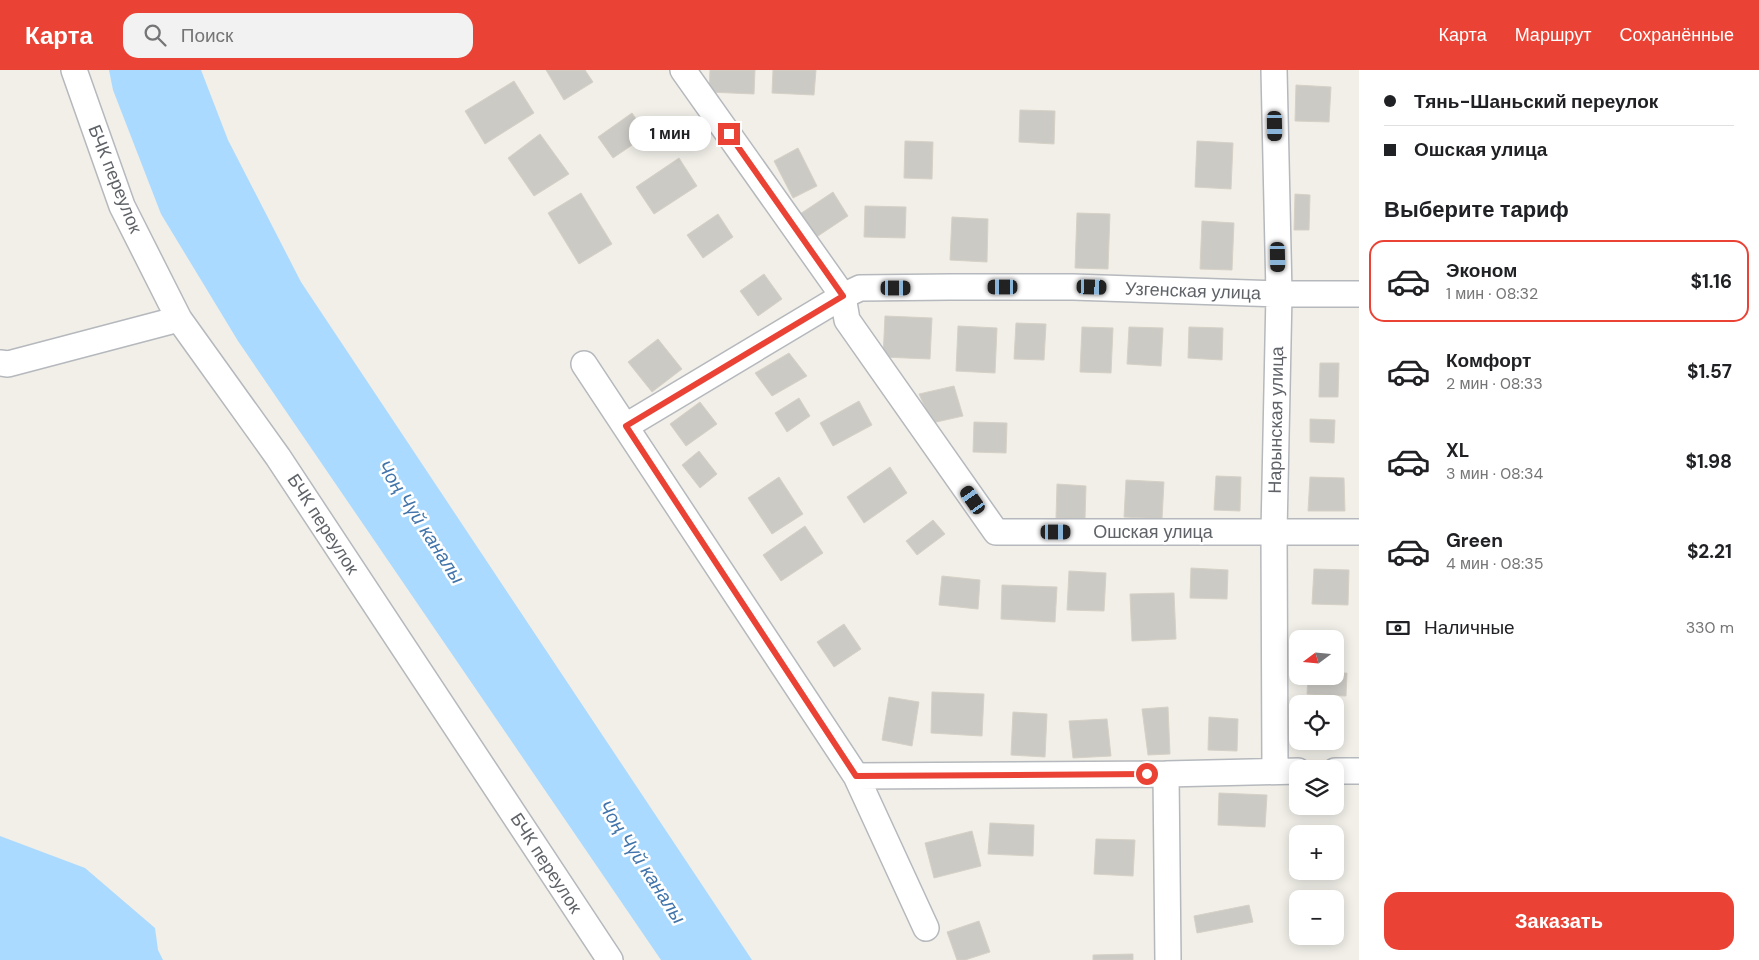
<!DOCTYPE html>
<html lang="ru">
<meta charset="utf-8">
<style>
:root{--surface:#fff;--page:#f2f2f2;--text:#202124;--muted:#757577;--line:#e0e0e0;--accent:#ea4335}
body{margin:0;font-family:"DM Sans",sans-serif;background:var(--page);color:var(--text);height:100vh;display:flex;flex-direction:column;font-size:19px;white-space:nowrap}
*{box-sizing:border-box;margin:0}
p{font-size:16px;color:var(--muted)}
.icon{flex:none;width:28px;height:28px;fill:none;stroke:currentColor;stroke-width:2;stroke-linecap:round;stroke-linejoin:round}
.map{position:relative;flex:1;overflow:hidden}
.side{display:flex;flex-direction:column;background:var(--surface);width:400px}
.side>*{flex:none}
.banner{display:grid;align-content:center;height:110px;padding:0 25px;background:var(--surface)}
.needle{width:32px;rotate:254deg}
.controls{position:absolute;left:1289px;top:560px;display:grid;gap:10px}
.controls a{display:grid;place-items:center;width:55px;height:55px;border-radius:10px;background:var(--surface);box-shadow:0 2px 12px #0003;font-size:25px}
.end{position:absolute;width:22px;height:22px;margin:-11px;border:6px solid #ea4335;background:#fff;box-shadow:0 0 0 2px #fff}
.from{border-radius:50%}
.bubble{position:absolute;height:35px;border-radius:15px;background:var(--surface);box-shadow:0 2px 12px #0003;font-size:16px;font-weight:700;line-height:35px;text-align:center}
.car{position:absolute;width:15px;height:30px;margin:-15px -8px;border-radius:6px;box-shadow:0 0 4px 1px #0007;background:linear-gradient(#222 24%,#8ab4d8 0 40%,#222 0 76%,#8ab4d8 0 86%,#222 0)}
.banner b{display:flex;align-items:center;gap:18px;height:48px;font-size:19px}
.banner b+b{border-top:1px solid var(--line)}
.banner i{width:12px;height:12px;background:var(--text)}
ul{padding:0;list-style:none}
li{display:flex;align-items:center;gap:15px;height:82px;margin:0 10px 8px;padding:0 15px;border:2px solid transparent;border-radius:15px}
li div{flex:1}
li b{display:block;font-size:19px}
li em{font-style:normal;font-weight:700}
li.active{border-color:var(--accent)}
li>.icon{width:45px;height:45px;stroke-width:1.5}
h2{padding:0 25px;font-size:22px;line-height:60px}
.pay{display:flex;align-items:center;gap:12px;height:55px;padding:0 25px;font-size:19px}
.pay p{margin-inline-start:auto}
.cta{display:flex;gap:10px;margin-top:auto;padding:10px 25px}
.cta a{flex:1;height:58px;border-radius:15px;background:var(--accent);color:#fff;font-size:20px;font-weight:700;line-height:58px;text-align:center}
header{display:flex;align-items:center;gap:30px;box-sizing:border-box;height:70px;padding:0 25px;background:var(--accent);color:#fff}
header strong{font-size:24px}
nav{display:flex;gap:28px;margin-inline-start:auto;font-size:18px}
.search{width:350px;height:45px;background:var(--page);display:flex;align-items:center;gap:12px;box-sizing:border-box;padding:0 18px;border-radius:15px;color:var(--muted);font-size:19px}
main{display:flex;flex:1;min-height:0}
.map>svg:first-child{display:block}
.water{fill:#aadaff}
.building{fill:#cccac5;stroke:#d6d1c6}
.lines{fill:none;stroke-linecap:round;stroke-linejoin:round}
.street-casing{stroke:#b5b8bc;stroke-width:28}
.street{stroke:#fff;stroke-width:25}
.route{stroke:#ea4335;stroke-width:6}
.labels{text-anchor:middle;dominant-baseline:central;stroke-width:5;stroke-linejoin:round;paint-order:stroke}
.street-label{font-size:18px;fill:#5f6368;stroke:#fff}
.water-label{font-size:19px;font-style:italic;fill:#4174aa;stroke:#fff}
</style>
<header>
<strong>Карта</strong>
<div class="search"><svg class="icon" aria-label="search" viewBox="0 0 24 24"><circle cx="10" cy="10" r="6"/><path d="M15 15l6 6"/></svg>Поиск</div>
<nav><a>Карта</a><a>Маршрут</a><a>Сохранённые</a></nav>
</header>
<main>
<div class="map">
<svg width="1359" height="890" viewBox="0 0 1359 890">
<rect width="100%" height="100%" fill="#f1efe8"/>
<path class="water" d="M109,0H201L228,70L301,212L752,890H661L238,271L161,144L113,20Z
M0,766L85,798L155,858L158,880L163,890H0Z"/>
<path class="building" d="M546,0H585L593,12L564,30Z
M710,0H755L754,24L709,22Z
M773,0H816L814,25L772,23Z
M514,11L534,43L485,74L465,41Z
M1296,15L1331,17L1329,52L1295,51Z
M1020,40L1055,41L1054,74L1019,72Z
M632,43L647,65L613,88L598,67Z
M540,64L569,104L534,126L508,88Z
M905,71L933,72L932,109L904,108Z
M1197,71L1233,73L1231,119L1195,117Z
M798,78L817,116L793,128L774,91Z
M679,88L697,116L654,144L636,117Z
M833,122L848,146L815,168L800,144Z
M581,123L612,174L579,194L548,143Z
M1295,124L1310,125L1309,160H1294Z
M865,136L906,137L905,168L864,167Z
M1077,143L1110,144L1108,199L1075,198Z
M718,144L733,167L703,188L687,165Z
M952,147L988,149L987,192L950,190Z
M1202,151L1234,153L1232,200L1200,199Z
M764,204L782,229L758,246L740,221Z
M885,246L932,248L930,289L883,287Z
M1016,253L1046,254L1044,290L1014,289Z
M958,256L997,258L995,303L956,301Z
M1082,257L1113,258L1111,303L1080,302Z
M1129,257L1163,258L1161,296L1127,294Z
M1189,257L1223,258L1222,290L1188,288Z
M658,269L682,299L652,322L628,292Z
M789,283L807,306L772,326L755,303Z
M1320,293H1339L1338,327H1319Z
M954,316L963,346L932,353L919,324Z
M799,328L810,346L787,362L775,343Z
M859,331L872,355L833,376L820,353Z
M700,332L717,354L686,376L670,354Z
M1310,349L1335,350L1334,373L1310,372Z
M974,352L1007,353L1006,383L973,382Z
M699,381L717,404L700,418L682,395Z
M890,397L907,423L864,453L847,427Z
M1216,406L1241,407L1240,441L1214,440Z
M779,407L803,444L772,464L748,428Z
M1310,407L1344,408L1345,441H1308Z
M1126,410L1164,412L1162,449L1124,447Z
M1057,414L1086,416L1085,449L1056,448Z
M933,450L945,464L917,485L906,471Z
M805,456L823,483L781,511L763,485Z
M1191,498L1228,500L1227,529L1190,528Z
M1314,499L1349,500L1348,535L1312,534Z
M1069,501L1106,503L1104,541L1067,540Z
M942,506L980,510L978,539L939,535Z
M1002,515L1057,517L1055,552L1001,549Z
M1174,523L1176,569L1132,571L1130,524Z
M844,554L861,579L834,597L817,572Z
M1335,603H1347L1346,626L1307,624L1308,606H1335Z
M932,622L984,624L982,666L931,663Z
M889,627L919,632L912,676L882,670Z
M1168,637L1170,684L1148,685L1142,639Z
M1013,642L1047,644L1045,687L1011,685Z
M1209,647L1238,649L1237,681L1208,680Z
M1107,649L1111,686L1073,688L1069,651Z
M1219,723L1267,725L1265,757L1218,755Z
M990,753L1034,755L1033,786L988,784Z
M972,761L981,796L934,808L925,773Z
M1096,769L1135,770L1133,806L1094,804Z
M1249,835L1253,852L1197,863L1194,846Z
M979,851L990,882L965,890H957L947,862Z
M1133,884V890H1093V885Z"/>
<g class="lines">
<defs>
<path id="street" d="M74,0L122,136L179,249L278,387L610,890
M1274,0L1279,224L1274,462L1275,701
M1359,224H1279L1073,217H950L860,218L843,226L847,250L996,462H1359
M0,293L8,294L179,249
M584,294L856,706L926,858
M626,356L843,226L683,0
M1335,701H1359
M1166,704L1168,890
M856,706L1166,704L1298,701"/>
</defs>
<use href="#street" class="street-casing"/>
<use href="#street" class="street"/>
</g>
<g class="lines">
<path class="route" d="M729,64L843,226L626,356L856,706L1147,704"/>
</g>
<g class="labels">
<g class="street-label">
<text transform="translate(115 109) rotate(68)">БЧК переулок</text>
<text transform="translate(1193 221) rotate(2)">Узгенская улица</text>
<text transform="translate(1276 350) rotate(-89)">Нарынская улица</text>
<text transform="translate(323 454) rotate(57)">БЧК переулок</text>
<text x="1153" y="462">Ошская улица</text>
<text transform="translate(546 793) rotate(57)">БЧК переулок</text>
</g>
<g class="water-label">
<text transform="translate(421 452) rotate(57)">Чоң Чүй каналы</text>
<text transform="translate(642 792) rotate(57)">Чоң Чүй каналы</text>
</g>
</g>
</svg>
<div class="controls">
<a><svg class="needle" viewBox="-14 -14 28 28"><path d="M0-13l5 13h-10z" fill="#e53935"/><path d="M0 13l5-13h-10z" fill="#757577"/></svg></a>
<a><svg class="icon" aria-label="locate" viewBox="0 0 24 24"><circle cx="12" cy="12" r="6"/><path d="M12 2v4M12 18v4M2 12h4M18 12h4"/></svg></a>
<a><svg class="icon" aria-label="layers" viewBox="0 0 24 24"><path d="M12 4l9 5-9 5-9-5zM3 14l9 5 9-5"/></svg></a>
<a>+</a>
<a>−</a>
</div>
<i class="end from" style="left:1147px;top:704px"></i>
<i class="end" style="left:729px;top:64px"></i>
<div class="bubble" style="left:629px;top:46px;width:82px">1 мин</div>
<i class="car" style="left:1275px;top:56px;rotate:179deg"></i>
<i class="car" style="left:1278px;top:187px;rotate:179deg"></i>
<i class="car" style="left:1003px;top:217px;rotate:270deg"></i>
<i class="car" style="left:1092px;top:217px;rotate:92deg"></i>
<i class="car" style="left:896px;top:218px;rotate:90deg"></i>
<i class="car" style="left:973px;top:430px;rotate:325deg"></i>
<i class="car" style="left:1056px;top:462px;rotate:90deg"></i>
</div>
<section class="side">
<div class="banner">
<b><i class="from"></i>Тянь-Шаньский переулок</b>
<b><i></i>Ошская улица</b>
</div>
<h2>Выберите тариф</h2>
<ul>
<li class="active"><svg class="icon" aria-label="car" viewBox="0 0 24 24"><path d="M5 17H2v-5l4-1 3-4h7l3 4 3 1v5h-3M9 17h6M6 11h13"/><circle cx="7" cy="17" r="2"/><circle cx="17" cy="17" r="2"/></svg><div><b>Эконом</b><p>1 мин · 08:32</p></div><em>$1.16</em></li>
<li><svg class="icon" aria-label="car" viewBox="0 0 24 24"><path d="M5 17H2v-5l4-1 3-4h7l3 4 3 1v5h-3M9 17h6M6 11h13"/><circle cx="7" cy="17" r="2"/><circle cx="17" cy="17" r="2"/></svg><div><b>Комфорт</b><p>2 мин · 08:33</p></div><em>$1.57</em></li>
<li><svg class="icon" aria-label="car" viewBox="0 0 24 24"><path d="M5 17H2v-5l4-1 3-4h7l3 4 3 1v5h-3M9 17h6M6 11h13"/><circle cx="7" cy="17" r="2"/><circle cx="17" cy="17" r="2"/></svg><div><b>XL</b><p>3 мин · 08:34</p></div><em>$1.98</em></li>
<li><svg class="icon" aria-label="car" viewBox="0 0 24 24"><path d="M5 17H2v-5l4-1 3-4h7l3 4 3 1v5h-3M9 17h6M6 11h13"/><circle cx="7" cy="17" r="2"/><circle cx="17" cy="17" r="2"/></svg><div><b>Green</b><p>4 мин · 08:35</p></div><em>$2.21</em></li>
</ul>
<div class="pay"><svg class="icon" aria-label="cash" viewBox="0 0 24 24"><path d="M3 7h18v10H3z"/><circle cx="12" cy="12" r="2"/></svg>Наличные<p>330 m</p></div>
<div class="cta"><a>Заказать</a></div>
</section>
</main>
